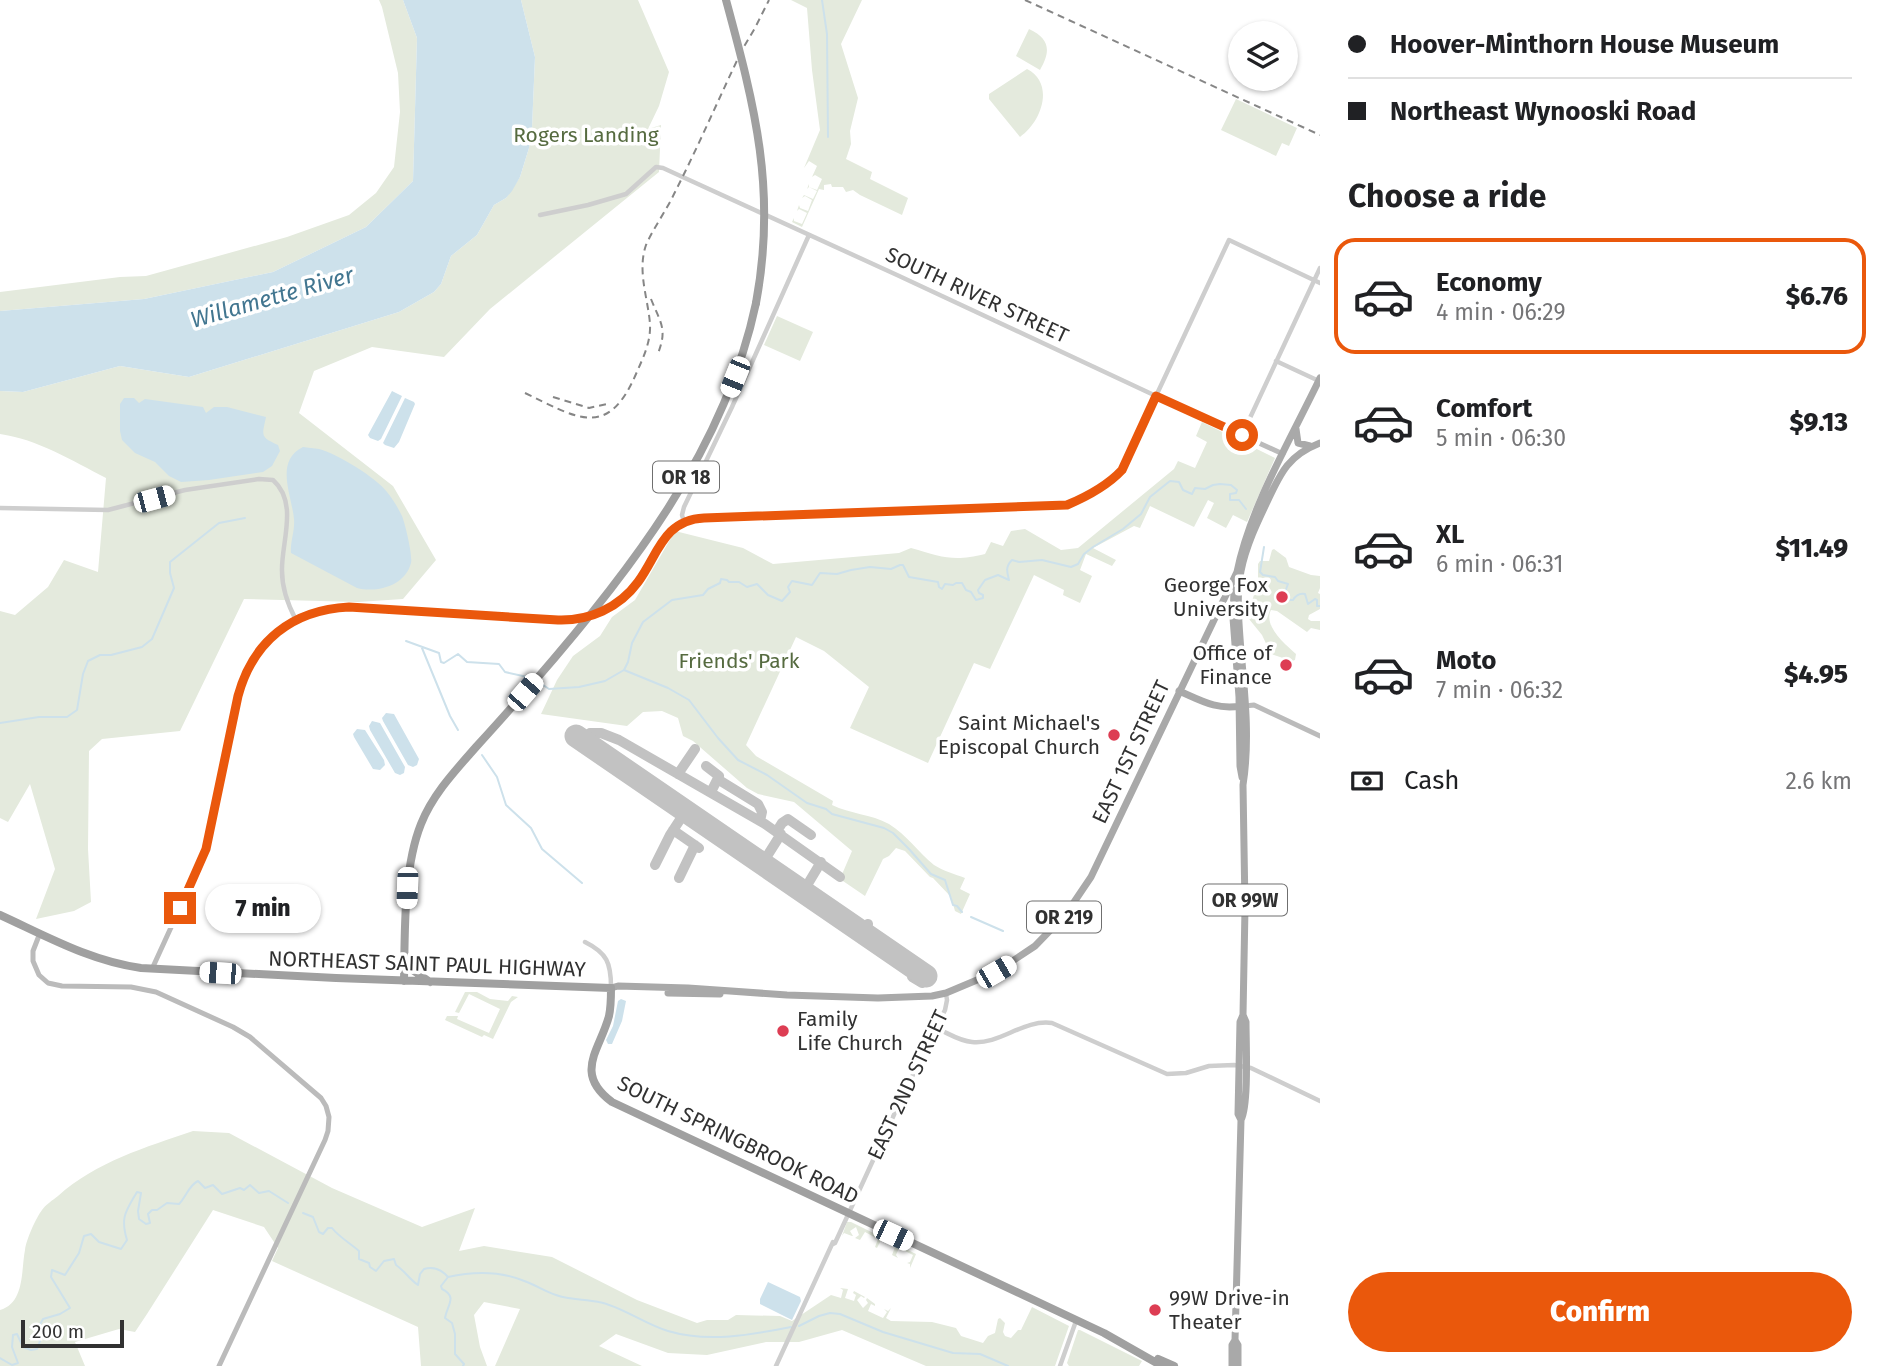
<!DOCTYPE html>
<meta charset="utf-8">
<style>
:root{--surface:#fff;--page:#f6f6f6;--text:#202124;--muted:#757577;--line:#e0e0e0;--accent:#ea580c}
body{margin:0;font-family:"Fira Sans",sans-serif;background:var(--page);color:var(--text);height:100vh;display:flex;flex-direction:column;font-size:26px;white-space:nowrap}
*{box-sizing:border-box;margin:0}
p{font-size:23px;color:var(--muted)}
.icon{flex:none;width:38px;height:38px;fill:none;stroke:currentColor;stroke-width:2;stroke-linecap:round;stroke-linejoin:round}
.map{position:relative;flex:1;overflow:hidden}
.panel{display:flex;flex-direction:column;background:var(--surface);width:560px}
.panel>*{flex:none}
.top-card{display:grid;align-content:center;height:154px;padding:0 28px;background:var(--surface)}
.buttons{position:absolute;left:1228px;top:21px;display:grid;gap:14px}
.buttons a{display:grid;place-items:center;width:70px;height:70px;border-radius:50%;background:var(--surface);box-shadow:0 2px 5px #0004;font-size:35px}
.scale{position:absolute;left:21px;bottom:18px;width:103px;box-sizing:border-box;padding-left:7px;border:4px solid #313131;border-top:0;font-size:19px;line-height:24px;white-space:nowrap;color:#313131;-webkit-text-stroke:5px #fff;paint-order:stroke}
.end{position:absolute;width:32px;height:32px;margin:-16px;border:9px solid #ea580c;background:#fff;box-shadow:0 0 0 4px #fff}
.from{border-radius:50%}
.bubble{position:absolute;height:49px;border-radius:24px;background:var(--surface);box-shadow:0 2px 5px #0004;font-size:23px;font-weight:800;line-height:49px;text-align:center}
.car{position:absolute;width:21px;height:42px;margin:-21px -10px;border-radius:9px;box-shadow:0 0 5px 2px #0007;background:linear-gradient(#fff 24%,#345 0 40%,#fff 0 76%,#345 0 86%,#fff 0)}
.top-card b{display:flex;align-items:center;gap:24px;height:66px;font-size:26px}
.top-card b+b{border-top:2px solid var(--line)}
.top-card i{width:18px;height:18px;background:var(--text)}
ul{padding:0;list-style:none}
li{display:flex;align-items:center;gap:21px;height:116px;margin:0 14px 10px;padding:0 14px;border:4px solid transparent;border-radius:21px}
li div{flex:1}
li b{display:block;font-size:26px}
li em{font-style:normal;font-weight:800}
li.on{border-color:var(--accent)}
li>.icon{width:63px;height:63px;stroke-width:1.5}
h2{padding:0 28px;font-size:32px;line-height:84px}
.pay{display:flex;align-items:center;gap:18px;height:77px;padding:0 28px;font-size:26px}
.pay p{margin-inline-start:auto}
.primary-button{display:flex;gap:14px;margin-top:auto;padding:14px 28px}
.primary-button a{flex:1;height:80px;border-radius:42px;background:var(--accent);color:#fff;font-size:28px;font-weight:800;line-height:80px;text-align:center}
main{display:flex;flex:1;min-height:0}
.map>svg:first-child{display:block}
.green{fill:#e4eadd}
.water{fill:#cde1eb}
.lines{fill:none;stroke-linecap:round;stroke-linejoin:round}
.stream{stroke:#cde1eb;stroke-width:2}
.taxiway{stroke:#c2c2c2;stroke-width:10}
.runway{stroke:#c2c2c2;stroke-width:23}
.tertiary{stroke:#cecece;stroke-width:4.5}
.secondary{stroke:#bbb;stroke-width:5}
.primary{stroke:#a9a9a9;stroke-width:7}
.trunk{stroke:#a0a0a0;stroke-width:8}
.rail{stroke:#868686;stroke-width:2;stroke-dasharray:7 5;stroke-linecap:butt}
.secondary-bridge{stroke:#bbb;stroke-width:5}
.trunk-bridge{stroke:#a0a0a0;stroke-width:8}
.route{stroke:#ea580c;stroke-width:9}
.poi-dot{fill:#dd3d53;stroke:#fff;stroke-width:2.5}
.labels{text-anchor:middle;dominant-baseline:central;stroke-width:7;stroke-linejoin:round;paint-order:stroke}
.shield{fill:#fff;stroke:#6f6f6f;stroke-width:2}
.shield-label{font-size:19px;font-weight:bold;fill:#313131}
.park-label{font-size:21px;fill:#566b40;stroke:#fff}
.street-label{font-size:21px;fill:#313131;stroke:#fff}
.poi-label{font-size:21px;fill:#313131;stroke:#fff;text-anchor:end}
.water-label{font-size:23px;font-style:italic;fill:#427690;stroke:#fff}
</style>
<main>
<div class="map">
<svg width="1320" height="1366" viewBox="0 0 1320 1366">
<rect width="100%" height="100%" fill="#fff"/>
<path class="green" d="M379,0H403L417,38L413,181L366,227L273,272L144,299L0,311V292L120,277L146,276L287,237L349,215L376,193L394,167L400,112L398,73L382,7Z
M521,0H638L669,72L659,106L648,129L661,125L659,172L490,309L444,357L372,347L314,371L299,413L393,486L436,560L403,599L358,602L244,599L180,731L102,739L89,751L88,849L91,902L74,911L36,919L55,869L30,784L8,822L0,818V611L15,615L48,587L64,560L98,572L106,478C73,461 37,439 0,434V391L23,392L120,366L189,377L399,312L434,292L441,284L451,256L477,235L494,205L506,198L520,177L529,148L532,128L535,57Z
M791,0H862L841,44L858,98L850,131L851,144L846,159L872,172L870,179L908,198L902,215L860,195L853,190L846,192L843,187H832L831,184L824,185V190L819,189L802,227L792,222L794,218V221L802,224L807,213L799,209L797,211L799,205L800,208L808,211L812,200L805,196L802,198L804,195L813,199L817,191L809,187L807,189L809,184V187L817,190L822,179L815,175L812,177L817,166L809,161L804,168L820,130L812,70L807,8Z
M1029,29C1050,39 1051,51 1040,70L1016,56Z
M1027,69C1055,83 1042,122 1020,137L989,99V94Z
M1236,99L1297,128L1289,146L1282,143L1276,156L1221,130Z
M777,316L813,332L800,361L764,345Z
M1202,422L1275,458L1247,522L1233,515L1226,528L1207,518L1214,503L1208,500L1194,527L1150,506L1140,528L1134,526L1093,548L1116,560L1112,566L1086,554L1080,570L1092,576L1080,603L1063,595L1064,590L1034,575L990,669L974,663L928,763L850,728L869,687L824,651L796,637L746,745L756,756L833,801L832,805C850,814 871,814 889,824C907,835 918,852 934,865C943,871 955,874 965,878L960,889L970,894L961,914L955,911L951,897L933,878L930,877L905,851L896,848L889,856L883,859L865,896L840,879L852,851L794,802L758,794L747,788L693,741L683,736L678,718L662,711L643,712L627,726L541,714L557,680L573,656L600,636L612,617L635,600L675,531L743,548L773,564L899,553L911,548C942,557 953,562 985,554L991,542L1003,546L1011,531L1025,529L1061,550L1078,548L1174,469L1178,461L1195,468L1207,442L1196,436Z
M1274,549L1286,558L1289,567L1311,575L1320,576V588L1318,593L1320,594V609L1309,615L1308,619L1311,621H1320V630L1311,628L1307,632L1277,611L1271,610C1263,626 1285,644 1296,654L1295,660L1292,661L1271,654L1262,635L1249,619L1248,615L1258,581V564L1260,561H1269L1272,550Z
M465,992H477L490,999L508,1001L512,996L518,997L511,1002L493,1039L484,1035L482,1037L445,1020L447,1016H458L457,1019L489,1033L500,1009L469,994L459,1013L455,1012Z
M193,1131L229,1133L332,1188L422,1227L475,1208L459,1251L484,1246L552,1257L637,1300L697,1323L707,1320H728L736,1315L780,1316L792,1321L831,1295L841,1298L843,1290L840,1288L848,1289L845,1298L854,1301L856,1295L853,1293L854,1291L865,1297L864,1298L861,1296L857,1300L863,1308L868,1303L866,1300L867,1298L875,1304V1306L871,1304L868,1311L883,1318L887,1312L884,1309L888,1311L891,1308L886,1318L891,1321L932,1322L956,1328L961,1336L983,1343L988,1336L995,1333L998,1319L1000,1318L1005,1323L1003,1332L1005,1336L1011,1338L1018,1330H1021L1032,1307L1069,1326L1055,1366H926L842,1330L799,1342H766L707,1355L668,1353L616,1334L599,1346L642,1366H495L520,1309L484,1302L474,1315L480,1347L487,1366H421L418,1327L272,1261L278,1248L264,1227L213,1210L147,1314L135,1332L119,1329L75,1342L85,1366H0V1310C25,1303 21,1270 25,1250C26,1240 36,1218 42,1210C45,1205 53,1200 58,1196C96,1162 146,1147 193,1131Z
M847,1222H851L916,1254L910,1268V1264L907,1263L910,1262L913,1255L899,1248L896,1255L898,1258L892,1255L895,1247L881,1240L877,1248L875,1247L878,1239L865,1232L860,1240L855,1238L859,1235L856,1227L850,1231L853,1236H852L844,1233L842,1236Z
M1078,1330H1080L1142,1361L1139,1366H1069L1067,1363Z"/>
<path class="water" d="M403,0H521L535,57L532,128L529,148L520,177L512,191L506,198L494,205L477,235L451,256L441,284L434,292L399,312L189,377L120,366L23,392L0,391V311L144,299L273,272L366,227L413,181L417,38Z
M392,391L402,396L381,439L378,441L370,438L368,435Z
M124,398H134L139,403L145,399L203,407L206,413L214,407H227L266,417C262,436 260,437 278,445L280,451L272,466L263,472L209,480L181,482L169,476L155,462L135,453L122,440L120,431V404Z
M405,398L414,402L415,404L399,442L394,448L385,445L383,443Z
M303,447C308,448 314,448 319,449C336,453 377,478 387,492C393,499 398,508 402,516C405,523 413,556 411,563C405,586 377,593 357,588L291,553C290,542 295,531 294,519C292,496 274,461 303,447Z
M386,713L394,714L419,759L417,765L413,767L408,765L383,721L382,718Z
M372,721L380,723L405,767L404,773L400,775L395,773L370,730L369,726Z
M357,729L365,730L384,760L385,765L380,770L373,769L354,737L353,734Z
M621,999L626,1001L622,1021L612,1044H608L606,1040L613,1026L618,1001Z
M768,1282L800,1297L801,1301L792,1320L760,1304V1299Z"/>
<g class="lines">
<path class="stream" d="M822,0L827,34L828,137
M1264,547L1260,572L1263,575L1275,577L1278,581L1288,584L1285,592L1289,600H1293C1296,595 1300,593 1305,594L1308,604L1315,599L1317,600V606H1320
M406,641L439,653L441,662L444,663L458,654L467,662L499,664L505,672L532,678
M422,648L450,716L458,730
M624,670L668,688L689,700L718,738L738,760L767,775L807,803L826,809L832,814L884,828L893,833L909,849L931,874L945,880L953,905L957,906L962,912
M537,681L549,689L579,687L605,681L624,670L628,662L632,643L643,622L672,600L703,595L708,589L720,583L721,579L727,580L729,582H739L747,587L757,584L768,595L782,601L790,592L788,587L792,581L812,585L820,573L837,574L851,570L870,567L891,569L900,565H903L909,577L938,582L939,587L942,589L945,584L953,585L956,583H962L966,590L971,592L976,600L983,598V595L979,593L978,590L985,580L998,575L1009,580C1007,572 1005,567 1012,560L1019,562L1042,560L1071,567L1078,564L1084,554L1093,547L1123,529L1141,514L1150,497L1170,481L1179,482L1183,490L1192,494L1195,488L1205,489L1213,485L1220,484L1231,485L1237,490L1236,493L1230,494V500H1239L1246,509
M0,723L39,717H67L77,710L83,674L88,661L100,655H111L142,647L152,639L174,588L170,573V562L219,523L245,518
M482,755L497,777L506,805L531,828L542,849L582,883
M971,917L1003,931
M303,1213L313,1217L319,1232L323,1234L328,1228H332C339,1237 350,1243 359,1251V1259L369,1263L370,1267L376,1271L384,1261L394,1259L396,1265C405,1271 409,1279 418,1285L420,1274L424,1269C434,1266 441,1269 448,1277L441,1286L442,1289C458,1297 447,1305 445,1318L452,1323L455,1334V1354L464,1364L463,1366
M448,1277C474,1271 502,1271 527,1282C537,1286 546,1292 556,1295C570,1300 585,1299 599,1302C621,1306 646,1325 668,1331C708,1343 751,1335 791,1327
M799,1326L819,1316L830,1313L840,1314L883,1332L953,1353L980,1354L1008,1366
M0,1358L12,1365L18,1363L12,1347L13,1335L17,1334L23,1347L31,1350L37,1349L40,1341L34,1335L43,1319L60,1314L70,1308L51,1277L52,1270L65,1275L79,1253L84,1236L91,1234L99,1242L121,1249L127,1240C120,1217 126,1211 137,1192L141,1193L138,1211L139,1219L146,1224L150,1223L148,1214L152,1210H157L167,1203L179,1204C186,1197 189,1185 198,1181L205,1188L213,1185L222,1194L240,1188L244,1190L250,1185L259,1193L269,1191L288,1203"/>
<path class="taxiway" d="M587,744L585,738L590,733H601L619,740L765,824L840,877
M706,766L719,776L711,792
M678,774L695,749
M719,780L758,804L762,812L760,821
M673,830L699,848
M777,831L782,823L788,819L811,835
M762,864L781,834
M655,865L670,835L685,812
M679,878L695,845
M803,892L821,862
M862,933L868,924
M912,967V977L922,983L924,982L926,976"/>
<path class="runway" d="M576,736L926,976"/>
<path class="tertiary" d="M540,215L588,205L626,194L656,167L663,168L897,275L1156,396L1229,240L1320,283
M1276,361L1319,381
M1242,435L1320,268
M0,508L108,510L185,490L259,479L273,480C299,503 281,543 282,571C282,588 288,605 296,620
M684,522L682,515L684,507L732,407L809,235
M585,942C607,953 611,963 611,987
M936,1028C948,1033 959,1041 972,1042C1000,1045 1023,1019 1052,1023L1167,1074L1186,1073L1209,1066L1234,1065L1251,1068L1320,1101
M833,1244L835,1243L904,1093L945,1010L947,1000L946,994
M776,1366L833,1242
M1060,1366L1076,1321"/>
<path class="secondary" d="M647,569C659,546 669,525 696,519L1067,505C1086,497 1108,486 1122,470L1156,396L1283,454
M1245,706L1254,705L1320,736
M40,933L33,951V961L39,975L48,983L62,986L131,987L156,992L233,1027L250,1037L321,1098L326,1106L329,1117L328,1131L325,1140L219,1366
M152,969L205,853L240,686C259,636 296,610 349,607L558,620"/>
<path class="primary" d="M1296,429L1298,443L1310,446
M1234,590L1233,618L1239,697L1240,766L1242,777
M1179,691C1202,701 1216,710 1241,706
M611,988L618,986L688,988L787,995L878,998L932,996L946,993L996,972L1035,946L1066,914L1091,877L1237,572C1250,507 1291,439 1320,378
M668,993L720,994
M1241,1120C1249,1105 1246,1043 1246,1022L1243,1015
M1232,1366V1345L1235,1340
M1238,1366V1345L1235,1340L1241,1120L1238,1114L1240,1022L1243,1015L1245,908L1243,785C1250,741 1245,695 1241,651C1239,624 1236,597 1241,571C1246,546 1257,523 1268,500C1281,472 1289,455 1320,443"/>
<path class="trunk" d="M0,915C46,936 90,961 141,968L336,978L611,988C611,998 611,1007 609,1016C600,1050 573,1073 612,1102L1104,1333L1162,1366
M406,957L414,971L430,982
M404,981C405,933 403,869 421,824C433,794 455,771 476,747C495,726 514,705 533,683C629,573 725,450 756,303
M1158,1359L1174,1366"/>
<path class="rail" d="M1025,0L1320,135
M651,299C661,324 668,329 657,356
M525,393C576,417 607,441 636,374C643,358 651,342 650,324C648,298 637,271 646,245C654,227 666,211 674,194C698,147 719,98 742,50L755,28L769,0
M553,397L589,408L607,404"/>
<path class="secondary-bridge" d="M558,620C597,621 626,601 647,569"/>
<path class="trunk-bridge" d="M726,0C755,107 777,191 756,303"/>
</g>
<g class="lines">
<path class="route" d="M180,908L206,849L238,696C253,641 292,610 349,607L558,620C589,621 619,608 638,582C658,555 663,520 704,518L1067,505C1086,497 1108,485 1122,470L1156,396L1242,435"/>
</g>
<g class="poi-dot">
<circle cx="1282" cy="597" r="7"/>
<circle cx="1286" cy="665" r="7"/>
<circle cx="1114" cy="735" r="7"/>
<circle cx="783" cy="1031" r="7"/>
<circle cx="1155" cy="1310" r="7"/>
</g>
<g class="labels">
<g class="shield">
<rect x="653" y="461.5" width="66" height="31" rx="5"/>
<rect x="1203" y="884.5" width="84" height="31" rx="5"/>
<rect x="1027" y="901.5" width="74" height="31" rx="5"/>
</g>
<g class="shield-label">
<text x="686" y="477">OR 18</text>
<text x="1245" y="900">OR 99W</text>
<text x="1064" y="917">OR 219</text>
</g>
<g class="park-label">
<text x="586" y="135">Rogers Landing</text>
<text x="739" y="661">Friends' Park</text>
</g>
<g class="street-label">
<text transform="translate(977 295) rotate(25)">SOUTH RIVER STREET</text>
<text transform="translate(1131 752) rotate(-65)">EAST 1ST STREET</text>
<text transform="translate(427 964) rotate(2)">NORTHEAST SAINT PAUL HIGHWAY</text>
<text transform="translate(908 1085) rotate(-65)">EAST 2ND STREET</text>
<text transform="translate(738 1140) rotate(26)">SOUTH SPRINGBROOK ROAD</text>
</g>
<g class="poi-label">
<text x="1268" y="585">George Fox<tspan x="1268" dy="24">University</tspan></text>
<text x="1272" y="653">Office of<tspan x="1272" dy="24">Finance</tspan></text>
<text x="1100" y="723">Saint Michael's<tspan x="1100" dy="24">Episcopal Church</tspan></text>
<text x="797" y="1019" text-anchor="start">Family<tspan x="797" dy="24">Life Church</tspan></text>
<text x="1169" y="1298" text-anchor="start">99W Drive-in<tspan x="1169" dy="24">Theater</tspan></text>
</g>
<g class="water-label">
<text transform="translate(272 297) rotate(-16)">Willamette River</text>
</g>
</g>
</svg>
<div class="buttons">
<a><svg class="icon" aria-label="layers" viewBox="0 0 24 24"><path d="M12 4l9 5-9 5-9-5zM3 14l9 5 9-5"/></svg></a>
</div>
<div class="scale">200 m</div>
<i class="end from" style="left:1242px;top:435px"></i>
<i class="end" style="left:180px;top:908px"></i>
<div class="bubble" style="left:205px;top:884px;width:116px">7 min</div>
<i class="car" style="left:735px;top:377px;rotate:202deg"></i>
<i class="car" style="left:154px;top:499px;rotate:75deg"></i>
<i class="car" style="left:525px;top:692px;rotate:41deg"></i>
<i class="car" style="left:407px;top:888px;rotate:182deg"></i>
<i class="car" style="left:996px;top:972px;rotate:60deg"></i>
<i class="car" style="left:220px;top:973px;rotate:274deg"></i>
<i class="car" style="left:893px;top:1235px;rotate:115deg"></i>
</div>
<section class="panel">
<div class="top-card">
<b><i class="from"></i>Hoover-Minthorn House Museum</b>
<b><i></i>Northeast Wynooski Road</b>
</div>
<h2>Choose a ride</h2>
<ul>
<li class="on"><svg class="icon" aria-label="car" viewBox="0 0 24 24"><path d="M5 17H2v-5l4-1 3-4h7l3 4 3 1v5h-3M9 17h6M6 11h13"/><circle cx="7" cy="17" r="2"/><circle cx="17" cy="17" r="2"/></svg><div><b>Economy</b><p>4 min · 06:29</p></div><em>$6.76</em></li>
<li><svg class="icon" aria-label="car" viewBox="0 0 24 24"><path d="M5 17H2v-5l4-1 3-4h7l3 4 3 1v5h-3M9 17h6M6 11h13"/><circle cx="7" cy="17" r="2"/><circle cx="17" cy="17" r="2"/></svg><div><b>Comfort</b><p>5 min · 06:30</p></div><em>$9.13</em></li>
<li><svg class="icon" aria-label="car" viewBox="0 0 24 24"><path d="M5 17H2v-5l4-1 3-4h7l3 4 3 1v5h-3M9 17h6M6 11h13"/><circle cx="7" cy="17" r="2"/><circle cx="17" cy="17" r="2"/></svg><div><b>XL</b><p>6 min · 06:31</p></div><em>$11.49</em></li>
<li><svg class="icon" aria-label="car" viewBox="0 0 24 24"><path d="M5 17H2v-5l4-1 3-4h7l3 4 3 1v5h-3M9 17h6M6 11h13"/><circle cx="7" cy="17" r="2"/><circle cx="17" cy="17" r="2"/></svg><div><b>Moto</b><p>7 min · 06:32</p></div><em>$4.95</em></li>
</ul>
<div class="pay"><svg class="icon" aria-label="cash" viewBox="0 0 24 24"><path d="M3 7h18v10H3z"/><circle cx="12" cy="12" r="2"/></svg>Cash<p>2.6 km</p></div>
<div class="primary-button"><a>Confirm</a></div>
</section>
</main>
